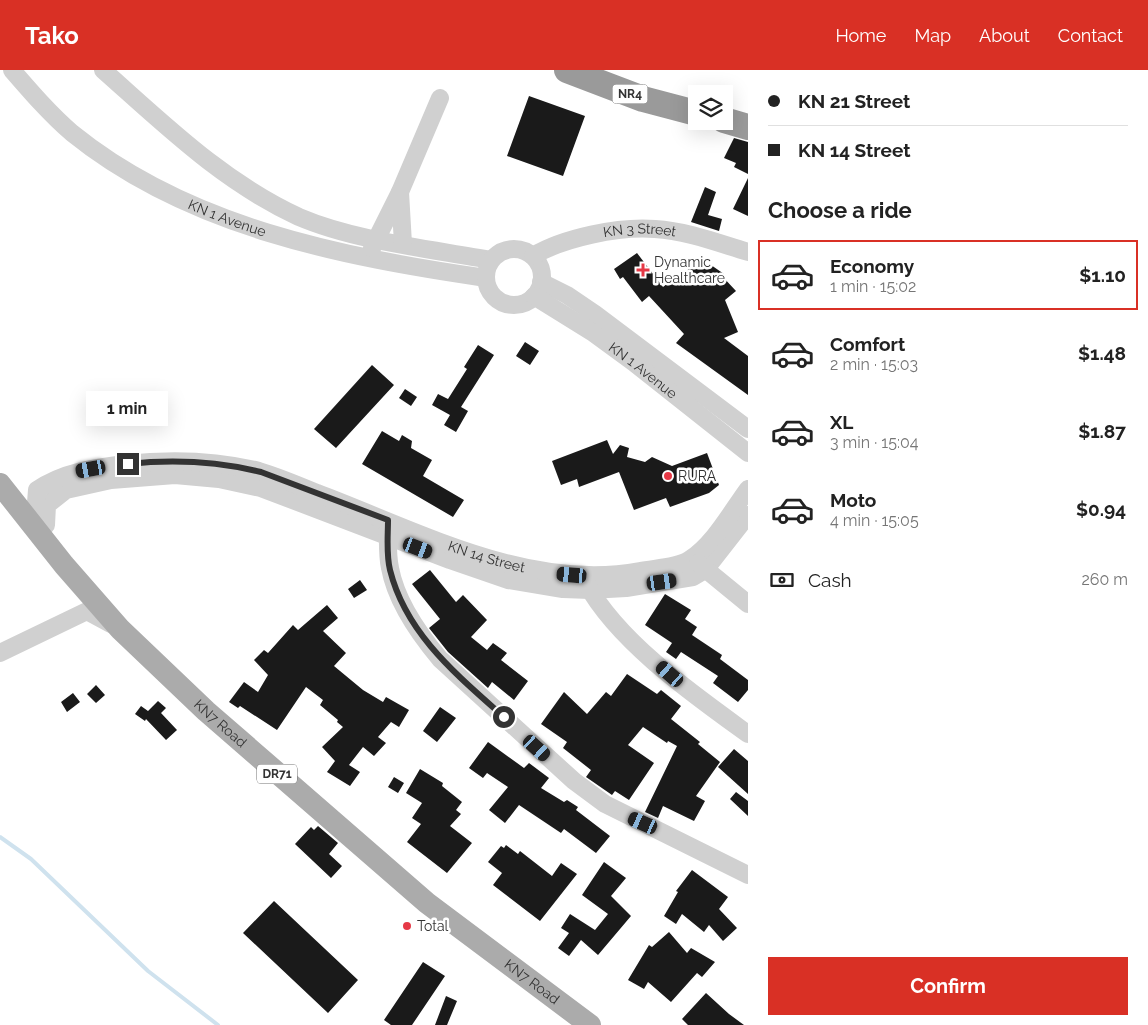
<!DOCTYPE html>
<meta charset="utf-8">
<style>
:root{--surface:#fff;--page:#f6f6f6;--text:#222;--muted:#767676;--line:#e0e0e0;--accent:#d93025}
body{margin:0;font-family:Raleway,sans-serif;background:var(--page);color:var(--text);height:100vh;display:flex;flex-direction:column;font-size:19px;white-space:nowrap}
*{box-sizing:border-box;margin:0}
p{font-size:16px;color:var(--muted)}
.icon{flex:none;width:28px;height:28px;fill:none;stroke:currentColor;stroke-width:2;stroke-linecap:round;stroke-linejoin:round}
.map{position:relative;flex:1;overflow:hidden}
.panel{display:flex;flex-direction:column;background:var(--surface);width:400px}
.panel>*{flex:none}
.banner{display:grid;align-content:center;height:110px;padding:0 20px;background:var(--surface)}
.tools{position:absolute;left:688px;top:15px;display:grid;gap:10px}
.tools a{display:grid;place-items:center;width:45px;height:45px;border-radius:0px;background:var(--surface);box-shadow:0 5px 20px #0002;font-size:25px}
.end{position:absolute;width:22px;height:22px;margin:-11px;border:6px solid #333;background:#fff;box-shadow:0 0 0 2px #fff}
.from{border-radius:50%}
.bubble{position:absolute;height:35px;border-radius:0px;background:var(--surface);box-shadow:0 5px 20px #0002;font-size:16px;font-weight:700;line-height:35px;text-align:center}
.car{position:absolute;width:15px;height:30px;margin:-15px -8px;border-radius:6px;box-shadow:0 0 4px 1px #0007;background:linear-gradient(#222 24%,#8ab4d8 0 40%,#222 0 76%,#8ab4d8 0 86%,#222 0)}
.banner b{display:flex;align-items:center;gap:18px;height:48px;font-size:19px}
.banner b+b{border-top:1px solid var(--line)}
.banner i{width:12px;height:12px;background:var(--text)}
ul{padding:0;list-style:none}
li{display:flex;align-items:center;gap:15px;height:70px;margin:0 10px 8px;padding:0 10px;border:2px solid transparent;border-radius:0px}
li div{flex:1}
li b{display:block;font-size:19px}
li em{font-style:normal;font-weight:700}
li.on{border-color:var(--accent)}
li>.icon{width:45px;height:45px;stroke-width:1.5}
h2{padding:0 20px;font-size:22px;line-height:60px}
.pay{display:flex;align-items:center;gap:12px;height:55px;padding:0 20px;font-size:19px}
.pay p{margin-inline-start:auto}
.button{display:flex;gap:10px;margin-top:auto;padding:10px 20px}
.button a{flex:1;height:58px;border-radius:0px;background:var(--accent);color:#fff;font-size:20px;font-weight:700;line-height:58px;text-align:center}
header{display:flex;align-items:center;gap:30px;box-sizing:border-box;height:70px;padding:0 25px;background:var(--accent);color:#fff}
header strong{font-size:24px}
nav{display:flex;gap:28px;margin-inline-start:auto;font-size:18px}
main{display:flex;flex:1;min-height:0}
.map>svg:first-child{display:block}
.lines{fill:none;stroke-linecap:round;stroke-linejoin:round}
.stream{stroke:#cfe2ee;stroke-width:4}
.building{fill:#1a1a1a}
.minor{stroke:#d0d0d0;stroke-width:18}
.major{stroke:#ababab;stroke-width:22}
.highway{stroke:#9a9a9a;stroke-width:26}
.route{stroke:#333;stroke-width:6}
.poi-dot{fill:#e63946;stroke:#fff;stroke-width:2}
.labels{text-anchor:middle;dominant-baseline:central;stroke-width:5;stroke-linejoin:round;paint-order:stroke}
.shield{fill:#fff;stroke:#707070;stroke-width:1}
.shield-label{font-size:12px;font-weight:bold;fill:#333}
.street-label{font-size:14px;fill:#333;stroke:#fff}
.poi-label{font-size:14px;fill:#333;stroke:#fff;text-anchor:start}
</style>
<header>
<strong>Tako</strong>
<nav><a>Home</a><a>Map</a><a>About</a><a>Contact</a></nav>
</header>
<main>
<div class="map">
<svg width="748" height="955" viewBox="0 0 748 955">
<rect width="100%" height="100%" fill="#fff"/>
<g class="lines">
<path class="stream" d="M0,767L31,789L148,901L218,955"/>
</g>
<path class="building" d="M529,26L585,46L563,106L507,86Z
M734,68L748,72V104L734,97L736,93L724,88Z
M748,108V146L733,139Z
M705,117L716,122L708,145L722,149L719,161L691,152Z
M637,183L663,217L674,208L678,213L695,190L707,199L711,195L724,204L722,206L736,221L725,230L738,262L724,268L748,286V325L676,273L684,264L649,226L642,232L623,207L620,209L614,199Z
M525,272L539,281L530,295L516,286Z
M478,275L494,285L461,337L468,341L456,362L444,355L450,345L432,335L438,324L448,329L467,299L464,297Z
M372,295L394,315L336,378L314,359Z
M405,319L417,327L411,336L399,328Z
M382,361L399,371L402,365L412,371L411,378L432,390L423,406L464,430L453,447L362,394Z
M607,370L613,384L620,375L629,378L627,387L645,392L652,387L672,396L707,383L719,415L709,423L670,437L666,428L634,440L619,402L579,417L577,409L561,415L552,391Z
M430,500L456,532L463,525L487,550L471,567L487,580L493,573L507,583L501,590L528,611L514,630L492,612L488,618L448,582L429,558L440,549L412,514Z
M360,510L367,520L354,528L348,519Z
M665,524L691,540L685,549L697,557L692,565L722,585L720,589L748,610V620L738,632L713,613L718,606L681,582L676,589L666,582L672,573L645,555Z
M327,535L338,548L323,561L346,583L334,596L363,620L383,632L386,627L409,640L399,657L391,652L378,667L386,673L374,686L363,677L349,695L360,702L350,716L327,702L335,691L322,677L343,657L337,652L338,650L320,635L323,630L306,617L277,660L240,636L238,638L229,632L244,612L258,622L268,605L254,590L264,580L268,583L293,555L298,560Z
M627,604L657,624L661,620L681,636L671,649L700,672L698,674L720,692L696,726L705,731L694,751L663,736L658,748L645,742L677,676L668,671L667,673L643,657L628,675L654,693L629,730L615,721L612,725L586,707L591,700L563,678L567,672L541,654L564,622L587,644L606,622L611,626Z
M96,615L105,625L96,633L87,624Z
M73,623L80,632L67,642L61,632Z
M158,631L166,638L161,643L177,660L166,670L146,649L145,651L135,644L141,636L148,641Z
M440,637L456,648L437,672L423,661Z
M488,672L524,698L529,693L549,708L541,718L564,732L567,730L578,737L576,740L610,766L596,783L564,759L561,763L519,735L505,753L489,740L508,717L487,703L483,708L469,698Z
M734,679L748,691V724L718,697Z
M420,699L443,713L442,716L462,732L456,740L461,744L450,756L472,773L447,803L407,772L421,754L412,748L422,733L406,723Z
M394,707L404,713L398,723L388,717Z
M736,722L748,731V746L730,729Z
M318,756L338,773L329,784L342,796L331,808L295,774L311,757L314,760Z
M506,775L518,784L520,781L552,806L561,793L577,804L540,851L493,815L502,803L488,792L501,776L504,778Z
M604,792L626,808L611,826L631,846L598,885L581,870L569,886L558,878L569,863L561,858L570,844L595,860L608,844L582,825Z
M692,800L728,827L719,839L737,858L723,871L709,855L704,862L682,844L676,854L664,846L678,822L676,821Z
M274,831L358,910L328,943L243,863Z
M669,862L687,883L691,878L715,892L702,907L697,903L671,932L648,912L644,919L628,910L649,875L652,877Z
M423,892L445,906L412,955H391L384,950Z
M706,923L729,944L744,955H688L682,949Z
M446,926L457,931L447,955H435Z"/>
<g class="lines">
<g class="minor">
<path id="s1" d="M12,0C31,22 50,44 72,63C188,157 342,187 486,208"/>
<path d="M103,0C165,55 223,112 299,147C355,171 431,179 491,190"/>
<path d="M400,122L403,174"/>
<path d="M372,178L400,122L440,28"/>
<circle cx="514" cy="207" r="28"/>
<path id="s2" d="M533,186C563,168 619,156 655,159C687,161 718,173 748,182"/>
<path d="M541,212L567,225L595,244L748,359"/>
<path id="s3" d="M534,226L592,262L633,292L748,383"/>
<path d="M46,455L47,435L66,420L111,410L175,405L219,409L261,418L450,490L508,510L563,519L590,520L626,518L693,507L705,500L748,445"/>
<path d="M388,456C388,470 387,484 390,498C396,531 419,564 440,589L574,711L605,734L748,805"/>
<path id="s4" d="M34,458L37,420C63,402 94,398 125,394C170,389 215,390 259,401C279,407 298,415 317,423C418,461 530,522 640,501C655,498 676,498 689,490C714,474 731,442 748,419"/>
<path d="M698,493L748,534"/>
<path d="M586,513C618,572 694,625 748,664"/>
<path d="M0,583L87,541L111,554"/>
</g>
<path class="major" id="s5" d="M0,414L64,495L120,559L206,641L427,833L590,955"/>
<path class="highway" d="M567,0L643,29L696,43
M724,50L748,57"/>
</g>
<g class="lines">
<path class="route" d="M128,394C174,389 216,391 261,402L388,450C388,466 386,484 390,500C406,564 457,605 504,647"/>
</g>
<g class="poi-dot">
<path d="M640.5 192.5h5v5h5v5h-5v5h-5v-5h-5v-5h5z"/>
<circle cx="668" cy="406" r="5"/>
<circle cx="407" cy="856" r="5"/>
</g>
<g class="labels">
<g class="shield">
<rect x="612.5" y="14.5" width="35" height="19" rx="4"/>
<rect x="257" y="694.5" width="40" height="19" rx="4"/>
</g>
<g class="shield-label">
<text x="630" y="24">NR4</text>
<text x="277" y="704">DR71</text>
</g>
<g class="street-label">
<text stroke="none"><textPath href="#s1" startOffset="265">KN 1 Avenue</textPath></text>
<text stroke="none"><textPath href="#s2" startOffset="111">KN 3 Street</textPath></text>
<text stroke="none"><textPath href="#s3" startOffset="132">KN 1 Avenue</textPath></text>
<text stroke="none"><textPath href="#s4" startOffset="509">KN 14 Street</textPath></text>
<text stroke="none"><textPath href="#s5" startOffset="326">KN7 Road</textPath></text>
<text stroke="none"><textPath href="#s5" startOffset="731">KN7 Road</textPath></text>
</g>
<g class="poi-label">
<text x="654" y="192">Dynamic<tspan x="654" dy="16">Healthcare</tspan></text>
<text x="678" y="406">RURA</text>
<text x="417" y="856">Total</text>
</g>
</g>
</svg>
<div class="tools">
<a><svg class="icon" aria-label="layers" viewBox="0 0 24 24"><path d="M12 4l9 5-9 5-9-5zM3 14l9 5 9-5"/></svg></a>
</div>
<i class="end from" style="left:504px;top:647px"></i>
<i class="end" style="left:128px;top:394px"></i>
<div class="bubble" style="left:86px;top:321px;width:82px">1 min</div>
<i class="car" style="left:91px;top:399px;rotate:260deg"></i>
<i class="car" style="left:418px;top:478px;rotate:111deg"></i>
<i class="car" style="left:572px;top:505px;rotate:275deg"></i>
<i class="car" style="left:662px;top:512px;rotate:82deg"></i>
<i class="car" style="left:670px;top:604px;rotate:311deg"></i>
<i class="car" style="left:537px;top:678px;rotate:132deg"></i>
<i class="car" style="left:643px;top:753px;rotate:294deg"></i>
</div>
<section class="panel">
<div class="banner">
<b><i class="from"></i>KN 21 Street</b>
<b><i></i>KN 14 Street</b>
</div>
<h2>Choose a ride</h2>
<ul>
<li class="on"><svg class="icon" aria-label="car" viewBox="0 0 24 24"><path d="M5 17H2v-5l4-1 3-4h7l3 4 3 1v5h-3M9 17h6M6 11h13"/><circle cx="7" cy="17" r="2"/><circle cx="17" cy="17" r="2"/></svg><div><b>Economy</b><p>1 min · 15:02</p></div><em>$1.10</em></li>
<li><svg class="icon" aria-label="car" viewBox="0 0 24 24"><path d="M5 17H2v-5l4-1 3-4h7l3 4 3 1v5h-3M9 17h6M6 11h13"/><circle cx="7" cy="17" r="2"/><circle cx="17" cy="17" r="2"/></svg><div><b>Comfort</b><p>2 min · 15:03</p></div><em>$1.48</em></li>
<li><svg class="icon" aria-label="car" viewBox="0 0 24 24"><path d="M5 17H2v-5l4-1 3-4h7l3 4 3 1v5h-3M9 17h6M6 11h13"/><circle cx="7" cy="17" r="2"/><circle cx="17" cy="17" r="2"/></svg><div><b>XL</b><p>3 min · 15:04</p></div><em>$1.87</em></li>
<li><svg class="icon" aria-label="car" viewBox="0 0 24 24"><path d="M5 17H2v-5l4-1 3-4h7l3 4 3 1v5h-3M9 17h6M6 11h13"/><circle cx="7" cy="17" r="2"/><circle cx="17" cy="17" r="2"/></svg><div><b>Moto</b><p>4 min · 15:05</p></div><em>$0.94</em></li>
</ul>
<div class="pay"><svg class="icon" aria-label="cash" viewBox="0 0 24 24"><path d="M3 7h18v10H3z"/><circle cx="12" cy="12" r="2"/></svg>Cash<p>260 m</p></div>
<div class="button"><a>Confirm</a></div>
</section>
</main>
